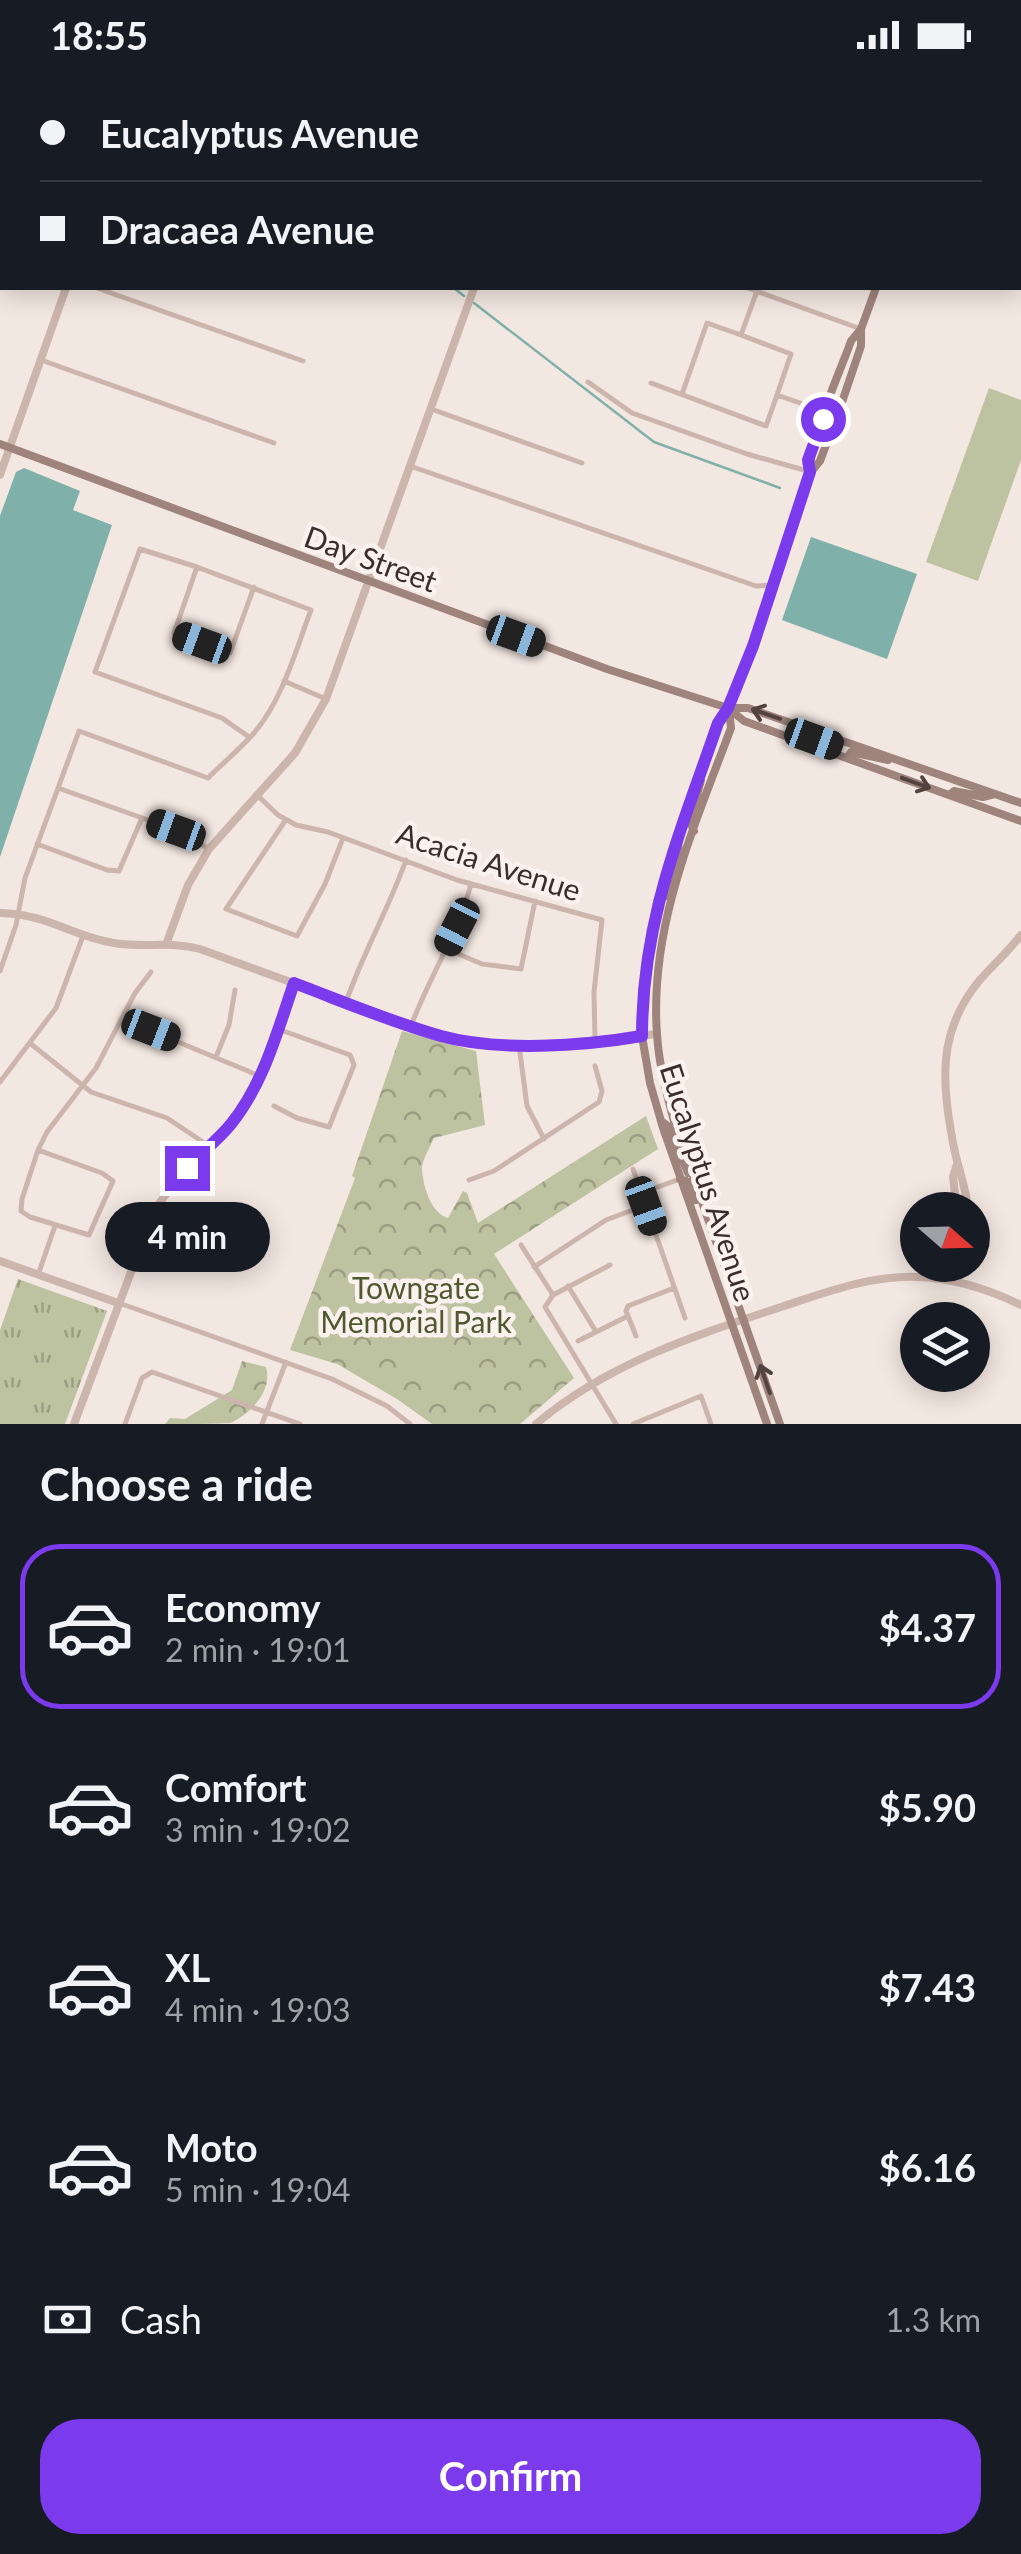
<!DOCTYPE html>
<meta charset="utf-8">
<style>
:root{--surface:#171b24;--page:#20242c;--text:#f1f3f6;--muted:#9ea1a6;--line:#363941;--accent:#7c3aed}
body{margin:0;font-family:Lato,sans-serif;background:var(--page);color:var(--text);height:100vh;display:flex;flex-direction:column;font-size:38px;white-space:nowrap}
*{box-sizing:border-box;margin:0}
p{font-size:32px;color:var(--muted)}
.icon{flex:none;width:55px;height:55px;fill:none;stroke:currentColor;stroke-width:2;stroke-linecap:round;stroke-linejoin:round}
.map{position:relative;height:1354px;overflow:hidden}
.details{display:flex;flex-direction:column;background:var(--surface);flex:1}
.details>*{flex:none}
.hud{position:absolute;left:0px;top:0px;width:1022px;height:220px;box-shadow:0 5px 25px #0003;display:grid;align-content:center;height:220px;padding:0 40px;background:var(--surface)}
.needle{width:65px;rotate:110deg}
.fabs{position:absolute;left:900px;top:1122px;display:grid;gap:20px}
.fabs a{display:grid;place-items:center;width:90px;height:90px;border-radius:50%;background:var(--surface);box-shadow:0 5px 25px #0003;font-size:50px}
.end{position:absolute;width:45px;height:45px;margin:-22px;border:12px solid #7c3aed;background:#fff;box-shadow:0 0 0 5px #fff}
.from{border-radius:50%}
.bubble{position:absolute;height:70px;border-radius:35px;background:var(--surface);box-shadow:0 5px 25px #0003;font-size:32px;font-weight:700;line-height:70px;text-align:center}
.car{position:absolute;width:30px;height:60px;margin:-30px -15px;border-radius:12px;box-shadow:0 0 8px 2px #0007;background:linear-gradient(#222 24%,#8ab4d8 0 40%,#222 0 76%,#8ab4d8 0 86%,#222 0)}
.hud b{display:flex;align-items:center;gap:35px;height:95px;font-size:38px}
.hud b+b{border-top:2px solid var(--line)}
.hud i{width:25px;height:25px;background:var(--text)}
ul{padding:0;list-style:none}
li{display:flex;align-items:center;gap:30px;height:165px;margin:0 20px 15px;padding:0 20px;border:5px solid transparent;border-radius:40px}
li div{flex:1}
li b{display:block;font-size:38px}
li em{font-style:normal;font-weight:700}
li.on{border-color:var(--accent)}
li>.icon{width:90px;height:90px;stroke-width:1.5}
h2{padding:0 40px;font-size:45px;line-height:120px}
.pay{display:flex;align-items:center;gap:25px;height:110px;padding:0 40px;font-size:38px}
.pay p{margin-inline-start:auto}
.primary-button{display:flex;gap:20px;margin-top:auto;padding:20px 40px}
.primary-button a{flex:1;height:115px;border-radius:40px;background:var(--accent);color:#fff;font-size:40px;font-weight:700;line-height:115px;text-align:center}
.status{display:flex;justify-content:space-between;align-items:center;height:70px;padding:0 50px;background:var(--surface);direction:ltr}
.status svg{height:28px;fill:currentColor}
.map>svg:first-child{display:block}
.grass{fill:url(#grass-tufts)}
.park{fill:url(#park-crowns)}
.garden{fill:#bdc2a0}
.water{fill:#80b0aa}
.lines{fill:none;stroke-linecap:round;stroke-linejoin:round}
.stream{stroke:#80b0aa;stroke-width:2.5}
.minor{stroke:#ccb5ac;stroke-width:5}
.tertiary{stroke:#ccb5ac;stroke-width:8}
.secondary{stroke:#9f847d;stroke-width:8}
.oneway{stroke:#534340}
.route{stroke:#7c3aed;stroke-width:12}
.labels{text-anchor:middle;dominant-baseline:central;stroke-width:9;stroke-linejoin:round;paint-order:stroke}
.street-label{font-size:30px;fill:#3a2d2b;stroke:#faf2ee}
.park-label{font-size:30px;fill:#50582f;stroke:#faf2ee}
</style>
<div class="status"><b>18:55</b><svg viewBox="0 0 49 12"><path d="M0 12V9h3v3zM5 12V6h3v6zM10 12V3h3v9zM15 12V0h3v12zM26 1h20v11H26zM47 4h2v5h-2z"/></svg></div>
<div class="map">
<svg width="1021" height="1354" viewBox="0 0 1021 1354">
<defs>
<pattern id="grass-tufts" width="24" height="20" patternUnits="userSpaceOnUse" patternTransform="scale(2.5)"><rect width="24" height="20" fill="#bdc2a0"/><path d="M3 7l-1-3M5 7V3M7 7l1-3M15 17l-1-3M17 17v-4M19 17l1-3" fill="none" stroke="#9b9e83"/></pattern>
<pattern id="park-crowns" width="20" height="18" patternUnits="userSpaceOnUse" patternTransform="scale(2.5)"><rect width="20" height="18" fill="#bdc2a0"/><path d="M2 6a3 3 0 1 1 6 0M12 15a3 3 0 1 1 6 0" fill="none" stroke="#9b9e83"/></pattern>
</defs>
<rect width="100%" height="100%" fill="#f3e7e1"/>
<path class="grass" d="M18,1209L107,1241L65,1354H0V1260Z"/>
<path class="park" d="M402,961L476,981L485,1055L434,1068C430,1077 422,1090 422,1099C423,1117 431,1143 448,1148L463,1121L467,1123L478,1153L646,1046L658,1079L494,1184L574,1308L520,1354H432L397,1329L337,1294L290,1280L355,1108L352,1106Z
M242,1291L266,1297C273,1320 251,1344 230,1353C213,1354 183,1354 165,1354L170,1348L185,1349L232,1320Z"/>
<path class="garden" d="M989,318L1021,330V390L978,511L926,492Z
M426,1224C461,1251 462,1279 435,1314L387,1279L389,1266Z"/>
<path class="water" d="M24,398L80,421L73,440L112,455L0,787V446L16,402Z
M811,467L917,504L887,589L782,550Z"/>
<g class="lines">
<path class="stream" d="M340,0L344,2
M454,218L464,226
M474,233L654,372L780,418"/>
<path class="minor" d="M149,0L156,2
M651,0L658,2
M97,218L303,291
M748,218L861,259
M757,221L741,265L791,284L777,325L826,342
M41,290L274,373
M588,312L632,343L747,384L811,402
M651,313L766,356L777,325
M682,324L707,253L741,265
M431,339L582,393
M410,396L756,516L772,515
M197,497L174,563L230,583L254,517
M284,611L326,629
M58,718L176,760L209,779
M256,724L278,745L296,755L328,762L457,810L602,850L594,922L595,970
M285,751L226,839L297,866L325,814L343,768
M37,774L107,800L119,801L142,748
M447,879L482,894L521,899L535,831
M0,901L16,855L25,808L79,661L208,708C223,693 240,679 254,663C283,629 295,582 311,540L197,497L140,479L95,602L222,648L249,667
M346,932C363,883 389,838 406,790
M123,949L260,1006
M411,956C429,907 458,864 471,814
M31,974L91,1022L167,1048L209,1076
M519,975L527,1036L544,1069
M216,987L229,955L235,920
M0,1012L56,938L83,866
M274,1036L297,1048L329,1057L354,995L350,985L278,959
M38,1080L102,1103L113,1111L89,1165L30,1147L21,1141L22,1129L38,1080L47,1062L96,998L135,923L151,902
M633,1099L685,1248
M469,1110L494,1101L599,1032L602,1021L595,996
M641,1123L680,1109
M521,1175L553,1225
M610,1195L553,1225L545,1237L616,1354
M534,1197L606,1150L646,1135
M38,1205L55,1156
M568,1216L595,1260
M119,1233L332,1309L387,1336L410,1354
M636,1266L626,1241L628,1236L674,1218
M578,1271L628,1246
M125,1354L142,1308L152,1302L300,1354
M262,1354L286,1292
M633,1354L701,1326L711,1354"/>
<path class="tertiary" d="M837,0L839,2
M143,2L144,0
M549,2L550,0
M1020,84H1021
M1020,98L1021,99
M0,405L66,218
M0,843C48,844 71,866 114,873C143,878 171,871 200,879L428,962C502,985 581,972 657,964
M167,872L188,815L209,779L295,683L326,629L474,218
M957,1094L953,1107L957,1140
M968,1140C966,1115 957,1096 953,1073C942,1012 937,962 979,911C993,895 1008,882 1021,865
M0,1191L118,1233
M950,1195L952,1210
M952,1210L961,1195
M74,1354L154,1141C176,1107 206,1084 231,1054C264,1013 277,962 294,913
M536,1354C608,1293 696,1265 784,1236C827,1222 872,1205 918,1207C955,1208 988,1219 1021,1235"/>
<path class="secondary" d="M957,2L958,0
M0,374L607,599L728,638H748L1021,733
M811,402C806,376 841,300 851,271L861,259
M728,638L744,651L1021,751
M729,640L731,658C694,757 649,857 657,964C659,996 667,1025 675,1055L780,1354
M802,670L814,669L834,676L840,670
M847,688L851,682L888,690
M949,725L954,721L983,727L995,724
M694,761L690,752L701,710
M669,827C668,806 681,789 678,768
M661,1051L669,1057L688,1103
M680,1109L689,1112L696,1130
M767,1354L663,1058L650,1013L642,966L647,883L657,832L717,653L728,638L753,576L811,402L820,391L840,338L861,276V259L876,218"/>
</g>
<defs><path id="oneway-shaft" d="M-6 0H5M1.5-3L5.5 0L1.5 3" fill="none" stroke-width="1.6" stroke-linecap="round" stroke-linejoin="round" transform="scale(2.5)"/></defs>
<g class="oneway">
<use href="#oneway-shaft" transform="translate(766 644) rotate(-161)"/>
<use href="#oneway-shaft" transform="translate(916 713) rotate(20)"/>
<use href="#oneway-shaft" transform="translate(765 1309) rotate(-109)"/>
</g>
<g class="lines">
<path class="route" d="M187,1098C201,1083 218,1070 231,1054C264,1013 277,962 294,913C342,931 391,952 441,966C499,982 583,976 642,966C642,849 681,761 718,653L728,638L753,576L810,402L808,390L823,349"/>
</g>
<g class="labels">
<g class="street-label">
<text transform="translate(371 488) rotate(20)">Day Street</text>
<text transform="translate(489 791) rotate(18)">Acacia Avenue</text>
<text transform="translate(709 1112) rotate(72)">Eucalyptus Avenue</text>
</g>
<g class="park-label">
<text x="416" y="1217">Towngate<tspan x="416" dy="34">Memorial Park</tspan></text>
</g>
</g>
</svg>
<div class="fabs">
<a><svg class="needle" viewBox="-14 -14 28 28"><path d="M0-13l5 13h-10z" fill="#e53935"/><path d="M0 13l5-13h-10z" fill="#9ea1a6"/></svg></a>
<a><svg class="icon" aria-label="layers" viewBox="0 0 24 24"><path d="M12 4l9 5-9 5-9-5zM3 14l9 5 9-5"/></svg></a>
</div>
<i class="end from" style="left:823px;top:349px"></i>
<i class="end" style="left:187px;top:1098px"></i>
<div class="bubble" style="left:105px;top:1132px;width:165px">4 min</div>
<i class="car" style="left:516px;top:566px;rotate:110deg"></i>
<i class="car" style="left:202px;top:573px;rotate:290deg"></i>
<i class="car" style="left:814px;top:669px;rotate:110deg"></i>
<i class="car" style="left:176px;top:760px;rotate:290deg"></i>
<i class="car" style="left:457px;top:857px;rotate:207deg"></i>
<i class="car" style="left:151px;top:960px;rotate:111deg"></i>
<i class="car" style="left:646px;top:1136px;rotate:160deg"></i>
<div class="hud">
<b><i class="from"></i>Eucalyptus Avenue</b>
<b><i></i>Dracaea Avenue</b>
</div>
</div>
<section class="details">
<h2>Choose a ride</h2>
<ul>
<li class="on"><svg class="icon" aria-label="car" viewBox="0 0 24 24"><path d="M5 17H2v-5l4-1 3-4h7l3 4 3 1v5h-3M9 17h6M6 11h13"/><circle cx="7" cy="17" r="2"/><circle cx="17" cy="17" r="2"/></svg><div><b>Economy</b><p>2 min · 19:01</p></div><em>$4.37</em></li>
<li><svg class="icon" aria-label="car" viewBox="0 0 24 24"><path d="M5 17H2v-5l4-1 3-4h7l3 4 3 1v5h-3M9 17h6M6 11h13"/><circle cx="7" cy="17" r="2"/><circle cx="17" cy="17" r="2"/></svg><div><b>Comfort</b><p>3 min · 19:02</p></div><em>$5.90</em></li>
<li><svg class="icon" aria-label="car" viewBox="0 0 24 24"><path d="M5 17H2v-5l4-1 3-4h7l3 4 3 1v5h-3M9 17h6M6 11h13"/><circle cx="7" cy="17" r="2"/><circle cx="17" cy="17" r="2"/></svg><div><b>XL</b><p>4 min · 19:03</p></div><em>$7.43</em></li>
<li><svg class="icon" aria-label="car" viewBox="0 0 24 24"><path d="M5 17H2v-5l4-1 3-4h7l3 4 3 1v5h-3M9 17h6M6 11h13"/><circle cx="7" cy="17" r="2"/><circle cx="17" cy="17" r="2"/></svg><div><b>Moto</b><p>5 min · 19:04</p></div><em>$6.16</em></li>
</ul>
<div class="pay"><svg class="icon" aria-label="cash" viewBox="0 0 24 24"><path d="M3 7h18v10H3z"/><circle cx="12" cy="12" r="2"/></svg>Cash<p>1.3 km</p></div>
<div class="primary-button"><a>Confirm</a></div>
</section>
